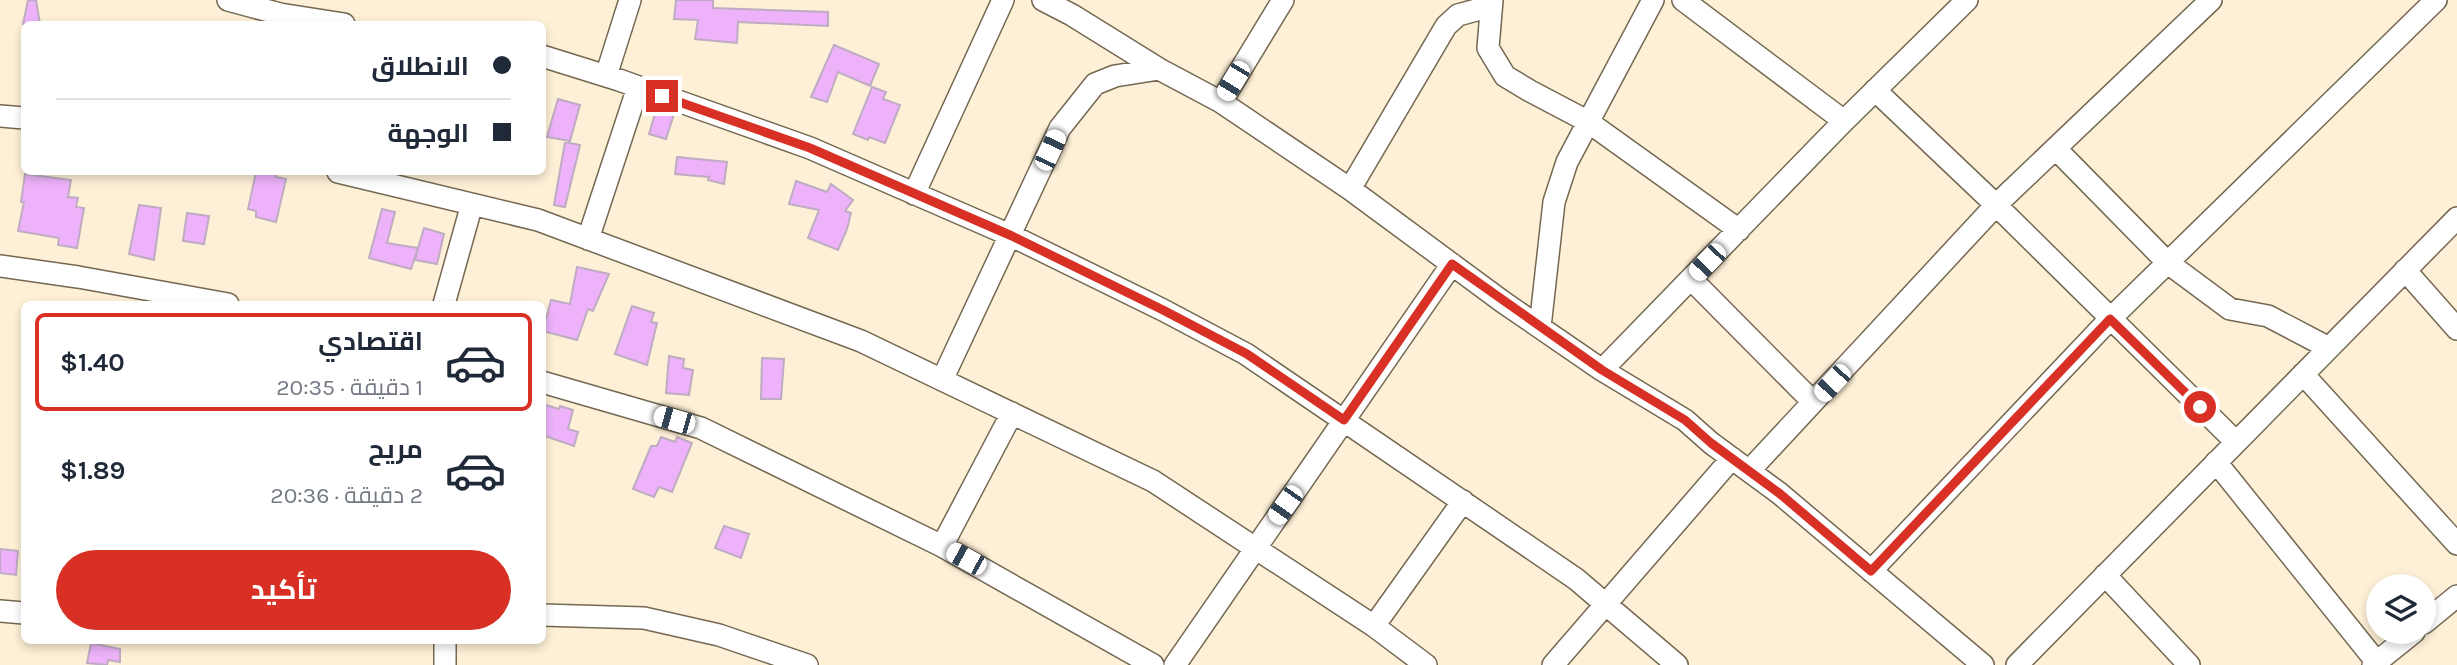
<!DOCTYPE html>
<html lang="ar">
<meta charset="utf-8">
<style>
:root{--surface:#fff;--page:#f6f6f7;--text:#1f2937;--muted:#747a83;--line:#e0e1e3;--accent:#d93025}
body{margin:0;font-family:Karla,Cairo,sans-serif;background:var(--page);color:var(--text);direction:rtl;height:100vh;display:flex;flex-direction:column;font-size:26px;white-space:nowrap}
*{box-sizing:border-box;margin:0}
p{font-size:23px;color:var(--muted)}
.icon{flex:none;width:38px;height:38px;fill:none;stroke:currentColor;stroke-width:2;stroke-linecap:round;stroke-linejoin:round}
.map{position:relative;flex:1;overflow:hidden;direction:ltr}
.side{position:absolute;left:21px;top:301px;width:525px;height:343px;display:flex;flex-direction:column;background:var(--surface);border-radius:10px;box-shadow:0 4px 10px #0003;direction:rtl}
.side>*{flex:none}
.top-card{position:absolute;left:21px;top:21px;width:525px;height:154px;border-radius:10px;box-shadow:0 4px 10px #0003;direction:rtl;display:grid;align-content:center;height:154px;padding:0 35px;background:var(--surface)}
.fabs{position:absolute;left:2366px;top:574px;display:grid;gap:14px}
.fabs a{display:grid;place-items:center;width:70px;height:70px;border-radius:50%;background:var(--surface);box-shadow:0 4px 10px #0003;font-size:35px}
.end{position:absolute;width:32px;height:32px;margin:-16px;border:9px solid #d93025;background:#fff;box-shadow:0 0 0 4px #fff}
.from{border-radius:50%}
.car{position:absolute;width:21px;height:42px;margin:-21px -10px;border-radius:9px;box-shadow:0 0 5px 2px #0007;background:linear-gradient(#fff 24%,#345 0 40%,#fff 0 76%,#345 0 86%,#fff 0)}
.top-card b{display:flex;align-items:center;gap:24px;height:66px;font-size:26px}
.top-card b+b{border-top:2px solid var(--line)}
.top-card i{width:18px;height:18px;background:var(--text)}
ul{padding:12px 0 0;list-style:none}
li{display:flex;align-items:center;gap:21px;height:98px;margin:0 14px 10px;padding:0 21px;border:4px solid transparent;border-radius:10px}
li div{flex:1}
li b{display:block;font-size:26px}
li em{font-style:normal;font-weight:700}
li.on{border-color:var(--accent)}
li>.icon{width:63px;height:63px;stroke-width:1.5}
.button{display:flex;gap:14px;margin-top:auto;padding:14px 35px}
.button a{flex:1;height:80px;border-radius:42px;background:var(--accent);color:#fff;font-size:28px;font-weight:700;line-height:80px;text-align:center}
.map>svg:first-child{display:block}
.building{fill:#edb2fa;stroke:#beacc2;stroke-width:2}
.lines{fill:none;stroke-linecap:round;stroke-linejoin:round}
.street-casing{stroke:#746852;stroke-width:24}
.street{stroke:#fff;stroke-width:21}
.route{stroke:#d93025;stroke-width:9}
</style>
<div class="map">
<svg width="2457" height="665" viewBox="0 0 2457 665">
<rect width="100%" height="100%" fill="#fef0d6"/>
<path class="building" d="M28,0H36L40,24H23Z
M676,0H713V8L828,12V26L738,22L737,43L695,39L698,20L674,19Z
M834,45L879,64L870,86L838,72L827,102L811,97Z
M872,87L886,92L883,99L900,105L885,143L869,137L868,140L853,134Z
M558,99L580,105L570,141L547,137Z
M657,107L674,114L666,139L649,134Z
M565,142L580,145L565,207L554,205Z
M677,157L727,162L724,184L708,180L709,177L675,174Z
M256,172H277L276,177L286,179L276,222L256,217V211L248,209Z
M25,174L71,180L68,197L78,198L76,207L84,208L77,248L58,245L59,238L18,231L24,202H21Z
M796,181L827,192L831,184L853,200L845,211L851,213L847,229L838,250L808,238L819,210L789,204Z
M139,205L161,208L154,260L129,254Z
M382,209L395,212L387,243L418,248L424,228L444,234L437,264L415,260L418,248L411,269L369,258Z
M187,213L209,216L204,244L183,241Z
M577,267L609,274L593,311L588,309L577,340L543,331L551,300L570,304Z
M632,306L654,313L651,322L657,323L647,365L615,354Z
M669,356L684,359L683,368L693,370L689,395L666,393Z
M762,358L784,359L781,399H761Z
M542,404L559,409L560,406L573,410L568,429L578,432L574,446L542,435Z
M661,437L675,442L677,437L692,443L672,492L659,487L654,497L633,489L651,446H657Z
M724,526L749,534L741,558L715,548Z
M0,549L18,551L16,575L0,573Z
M91,643L120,649V662L108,660L107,665L87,663Z"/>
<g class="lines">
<defs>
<path id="street" d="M228,0L280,14L344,24
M1043,0L1072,15L1159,69L1221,102L1350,189L1503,302L1602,370L1685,420L1711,443L1779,493L1983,665
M1492,0L1488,48L1505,76L1530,91L1587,121L1739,230
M1683,0L1844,121
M542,56L619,80L810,148L1012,236L1163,310L1246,354L1576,579L1677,665
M606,76L630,0
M1875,90L1996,205L2236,442
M1221,102L1283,0
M0,116L24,118
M2056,149L2168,263L2230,309L2268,316L2329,348
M338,172L538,220L861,341L1153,481L1374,626L1426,665
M1350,189L1446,26L1458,15L1491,6
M914,194L1003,0
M588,239L638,87
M0,266L78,277L228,304
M2405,270L2457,329
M1691,279L1813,402
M444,304L472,204
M1540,327L1554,202L1567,162L1653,0
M1602,370L1844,121L1967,0
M2303,374L2457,544
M942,380L1060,128L1095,84L1115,76L1159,69
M542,382L701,428L942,546L1153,665
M2216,462L2379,665
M1749,471L1996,205L2211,0
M942,546L1012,413
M1871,571L2110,319L2436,0
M2105,575L2189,665
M0,611L24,613
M542,615L644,618L719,635L807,665
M2424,623L2457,596
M1374,626L1463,501
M445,665V640
M1175,665L1452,264
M1553,665L1732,458
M2017,665L2457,218
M2373,665L2414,632"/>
</defs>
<use href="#street" class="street-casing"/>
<use href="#street" class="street"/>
</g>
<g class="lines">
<path class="route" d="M662,96L810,148L1012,236L1163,310L1247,354L1344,420L1452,264L1602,370L1685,420L1711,443L1779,493L1871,571L2110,319L2200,407"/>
</g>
</svg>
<div class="fabs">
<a><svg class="icon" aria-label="layers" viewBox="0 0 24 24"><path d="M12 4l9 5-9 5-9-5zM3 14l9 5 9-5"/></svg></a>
</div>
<i class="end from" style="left:2200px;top:407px"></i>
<i class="end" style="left:662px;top:96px"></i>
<i class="car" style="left:1233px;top:81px;rotate:211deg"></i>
<i class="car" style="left:1050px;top:150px;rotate:25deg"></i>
<i class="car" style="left:1707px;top:262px;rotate:224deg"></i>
<i class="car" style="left:1832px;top:383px;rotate:223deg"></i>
<i class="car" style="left:674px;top:420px;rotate:286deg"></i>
<i class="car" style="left:1285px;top:505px;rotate:215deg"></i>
<i class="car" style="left:966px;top:559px;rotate:299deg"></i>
<div class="top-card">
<b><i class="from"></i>الانطلاق</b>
<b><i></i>الوجهة</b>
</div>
<section class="side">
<ul>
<li class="on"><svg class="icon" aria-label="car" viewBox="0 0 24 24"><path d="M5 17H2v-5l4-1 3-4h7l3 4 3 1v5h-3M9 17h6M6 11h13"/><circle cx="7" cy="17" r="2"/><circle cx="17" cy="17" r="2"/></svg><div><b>اقتصادي</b><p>1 دقيقة · 20:35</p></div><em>$1.40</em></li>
<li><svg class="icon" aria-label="car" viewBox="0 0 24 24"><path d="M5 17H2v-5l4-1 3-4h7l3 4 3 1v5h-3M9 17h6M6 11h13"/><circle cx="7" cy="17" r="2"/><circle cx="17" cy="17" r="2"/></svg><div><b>مريح</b><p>2 دقيقة · 20:36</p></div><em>$1.89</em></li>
</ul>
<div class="button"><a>تأكيد</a></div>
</section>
</div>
